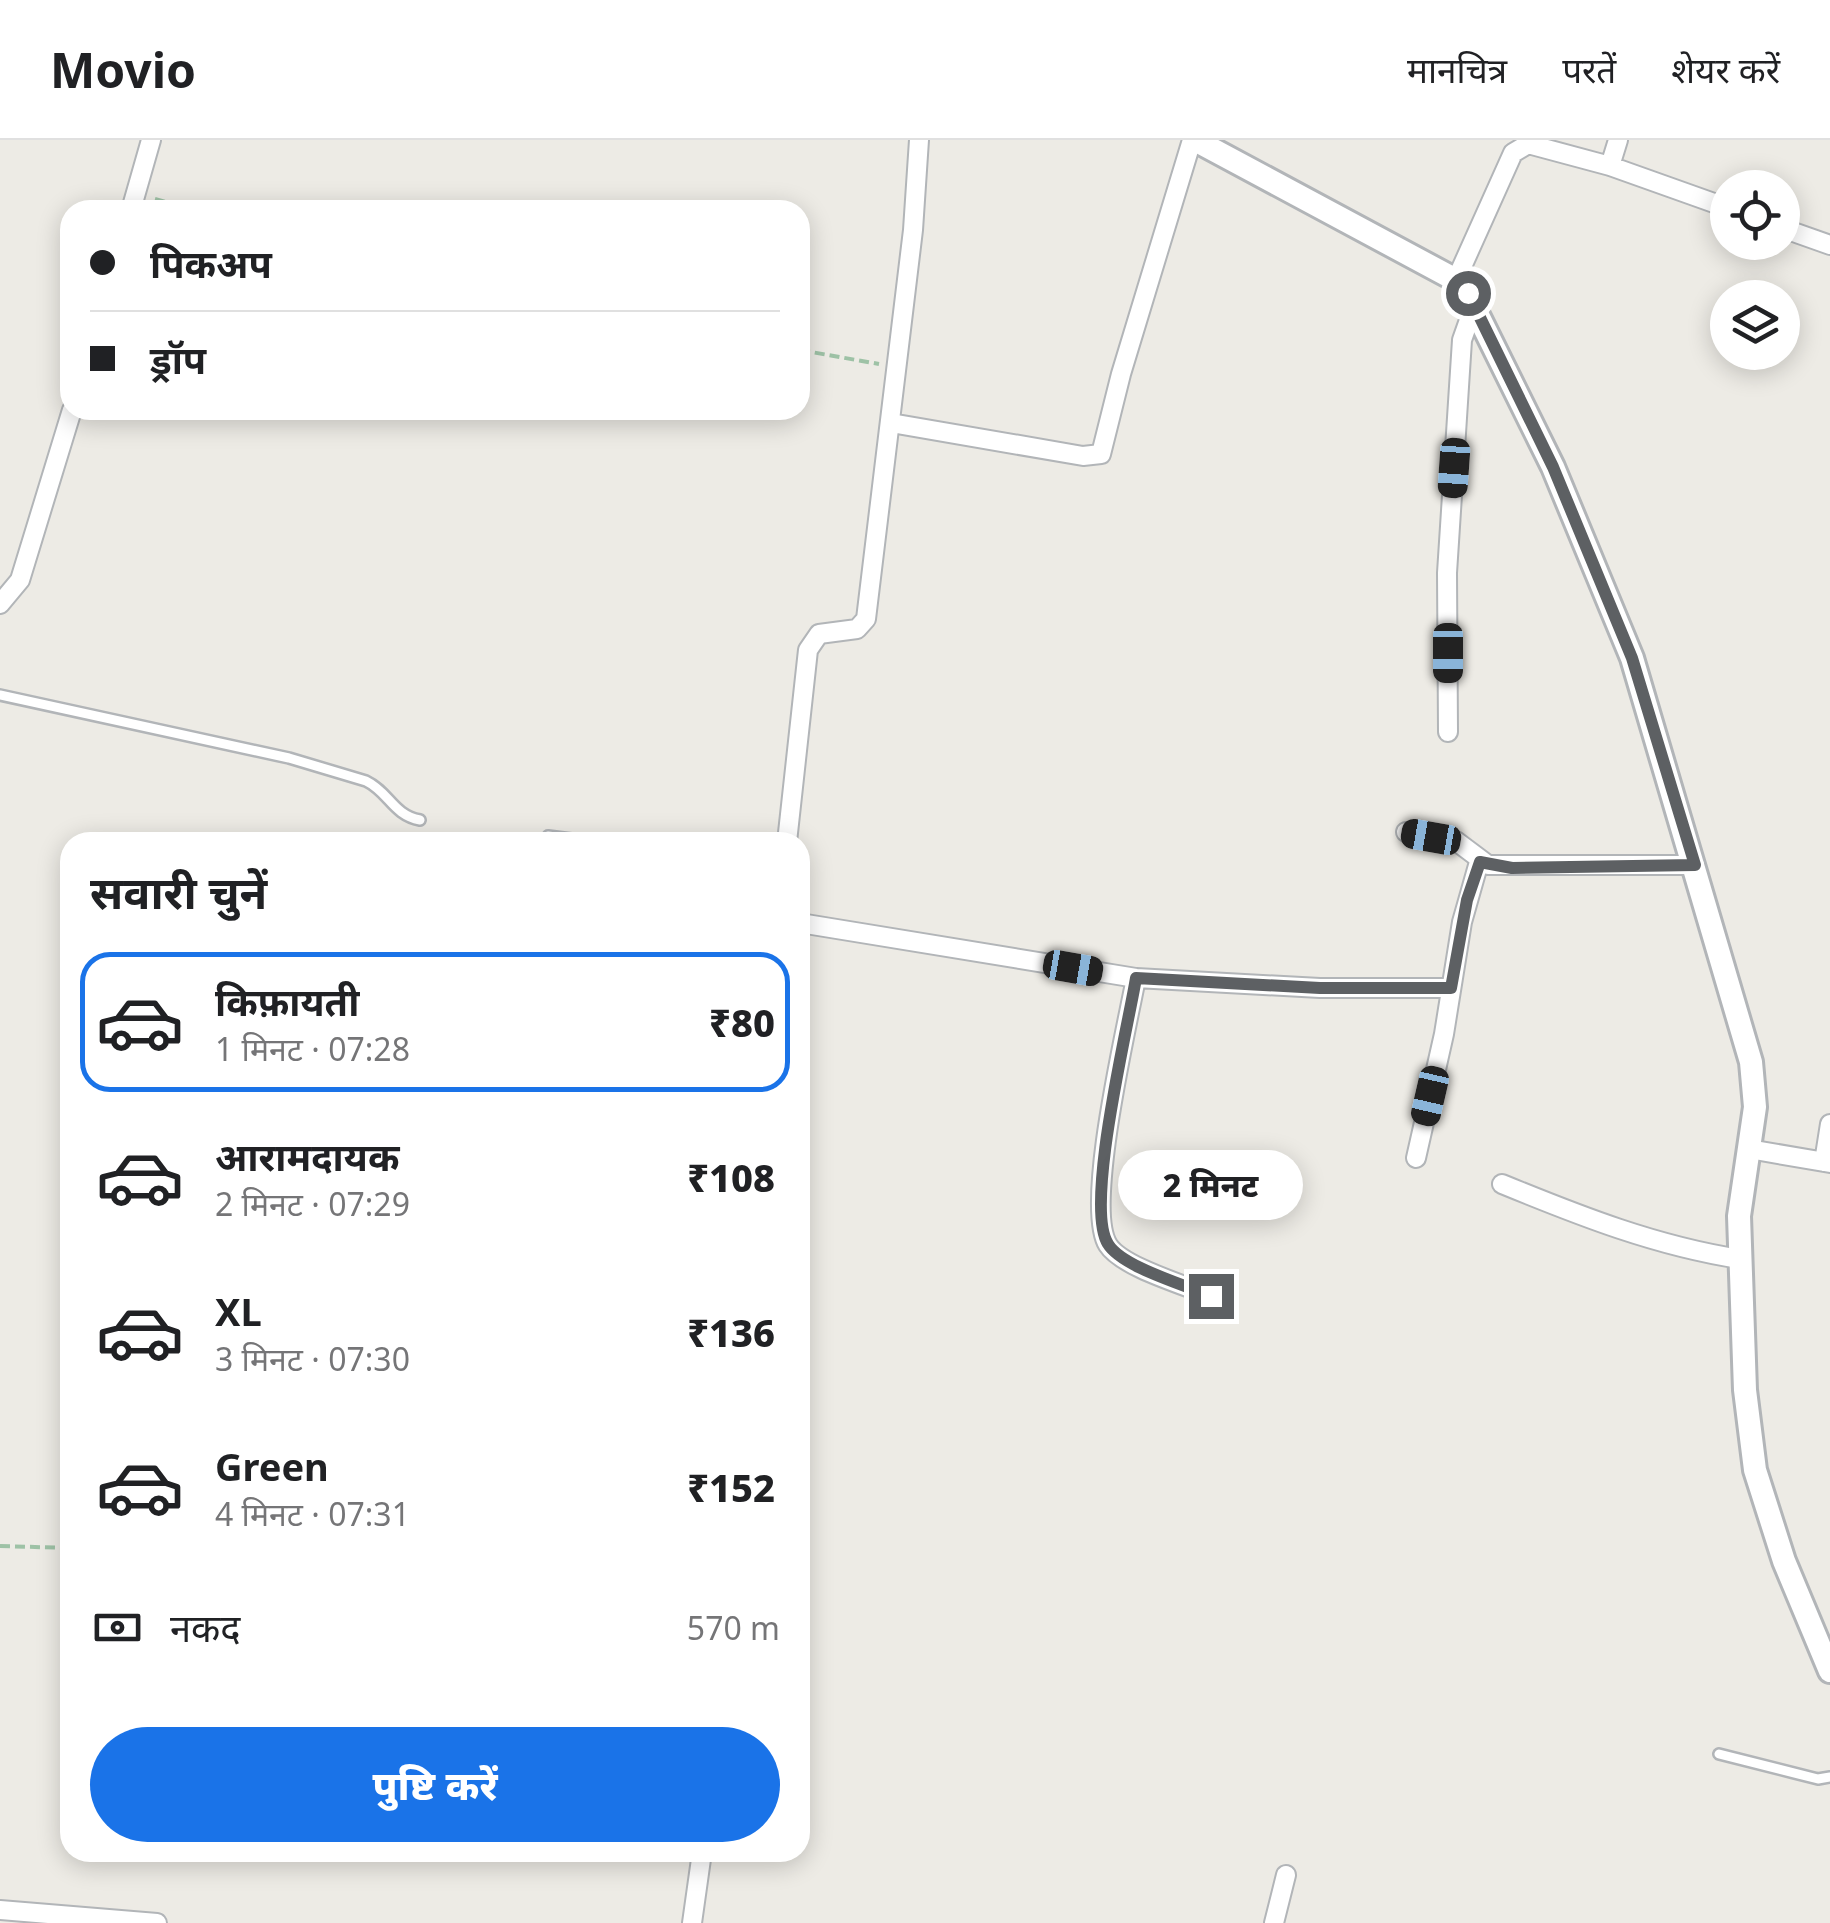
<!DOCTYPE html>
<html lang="hi">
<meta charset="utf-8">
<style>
:root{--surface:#fff;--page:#f6f6f6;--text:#202124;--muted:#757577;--line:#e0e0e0;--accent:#1a73e8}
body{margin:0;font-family:"Noto Sans","Noto Sans Devanagari",sans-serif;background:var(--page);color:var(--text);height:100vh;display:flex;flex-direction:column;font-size:38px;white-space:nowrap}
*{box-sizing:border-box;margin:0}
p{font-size:32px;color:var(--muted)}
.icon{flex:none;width:55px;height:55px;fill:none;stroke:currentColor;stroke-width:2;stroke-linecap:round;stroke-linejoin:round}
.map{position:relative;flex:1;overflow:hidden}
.panel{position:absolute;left:60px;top:692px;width:750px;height:1030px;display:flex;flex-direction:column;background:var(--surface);border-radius:30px;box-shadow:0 5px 25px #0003}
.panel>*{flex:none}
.guide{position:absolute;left:60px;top:60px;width:750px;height:220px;border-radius:30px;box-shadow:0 5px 25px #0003;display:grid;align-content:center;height:220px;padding:0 30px;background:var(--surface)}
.buttons{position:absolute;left:1710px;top:30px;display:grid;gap:20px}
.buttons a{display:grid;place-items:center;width:90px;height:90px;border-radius:50%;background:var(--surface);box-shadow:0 5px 25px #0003;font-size:50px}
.end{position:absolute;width:45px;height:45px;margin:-22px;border:12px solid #5d6063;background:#fff;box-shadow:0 0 0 5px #fff}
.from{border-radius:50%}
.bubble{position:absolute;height:70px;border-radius:35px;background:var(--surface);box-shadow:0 5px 25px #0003;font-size:32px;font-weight:800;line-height:70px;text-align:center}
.car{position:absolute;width:30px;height:60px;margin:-30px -15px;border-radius:12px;box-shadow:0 0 8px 2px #0007;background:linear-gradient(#222 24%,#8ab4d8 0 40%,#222 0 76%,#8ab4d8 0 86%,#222 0)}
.guide b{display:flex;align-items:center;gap:35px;height:95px;font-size:38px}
.guide b+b{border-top:2px solid var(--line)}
.guide i{width:25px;height:25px;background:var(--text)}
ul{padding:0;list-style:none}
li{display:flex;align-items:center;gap:30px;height:140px;margin:0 20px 15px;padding:0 10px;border:5px solid transparent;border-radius:30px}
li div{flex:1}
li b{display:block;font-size:38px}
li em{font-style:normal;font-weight:800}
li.active{border-color:var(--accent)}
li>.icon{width:90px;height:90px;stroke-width:1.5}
h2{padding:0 30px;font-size:45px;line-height:120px}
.pay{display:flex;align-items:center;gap:25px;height:110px;padding:0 30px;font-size:38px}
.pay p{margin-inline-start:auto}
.cta{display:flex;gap:20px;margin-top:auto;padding:20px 30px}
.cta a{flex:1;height:115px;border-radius:60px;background:var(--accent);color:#fff;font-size:40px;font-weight:800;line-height:115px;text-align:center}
header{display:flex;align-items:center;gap:60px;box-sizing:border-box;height:140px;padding:0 50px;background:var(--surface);border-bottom:2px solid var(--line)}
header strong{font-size:48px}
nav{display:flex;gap:55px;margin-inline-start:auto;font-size:35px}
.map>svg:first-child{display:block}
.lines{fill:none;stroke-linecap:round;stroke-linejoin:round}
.service-casing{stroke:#b2b5b8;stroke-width:14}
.minor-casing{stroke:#b2b5b8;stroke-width:22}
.tertiary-casing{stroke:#b2b5b8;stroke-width:28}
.path{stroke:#9ec2a6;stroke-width:4;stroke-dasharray:10 5;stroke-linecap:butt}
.service{stroke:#fff;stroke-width:9}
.minor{stroke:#fff;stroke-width:18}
.tertiary{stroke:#fff;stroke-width:22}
.route{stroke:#5d6063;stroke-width:12}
</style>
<header>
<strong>Movio</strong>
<nav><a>मानचित्र</a><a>परतें</a><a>शेयर करें</a></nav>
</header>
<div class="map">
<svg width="1830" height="1783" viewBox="0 0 1830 1783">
<rect width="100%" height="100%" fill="#edebe5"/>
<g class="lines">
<defs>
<path id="service" d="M0,555L289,618L366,641C389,652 393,675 420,680
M548,696L595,702
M1719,1614L1818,1639L1830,1637"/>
<path id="minor" d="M1610,26L1618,0
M131,70L151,0
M1782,88L1830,105
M1456,140L1513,13L1528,4L1610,26L1728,68
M891,283L1083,316L1101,314L1121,234L1192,0
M0,464L20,440L72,270
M1448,592L1447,433L1462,200L1474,166
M1406,692L1456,701L1488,725H1695
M787,702L808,510L819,494L857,489L866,479L913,90L919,0
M800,783L1136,838L1320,848H1451
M1136,838C1127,887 1084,1067 1108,1105C1122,1127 1185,1145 1211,1156
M1749,1009L1830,1023
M1416,1018L1444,894L1462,782L1479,722
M1824,1022L1830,984
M1502,1044C1580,1076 1656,1106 1740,1119
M0,1770L157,1783
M692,1783L702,1712
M1274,1783L1286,1735"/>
<path id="tertiary" d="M1195,0L1456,140L1467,153L1553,327L1632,518L1751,922L1755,967L1739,1076L1745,1250L1755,1330L1784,1421L1830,1531"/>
</defs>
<use href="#service" class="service-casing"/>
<use href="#minor" class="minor-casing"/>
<use href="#tertiary" class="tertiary-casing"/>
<path class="path" d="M155,59L196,70
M800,210L879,224
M0,1406L70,1408"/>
<use href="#service" class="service"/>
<use href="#minor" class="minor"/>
<use href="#tertiary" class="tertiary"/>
</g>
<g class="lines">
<path class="route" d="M1211,1156C1185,1145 1122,1127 1108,1104C1084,1067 1128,887 1136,838L1320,848H1451L1467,760L1480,722L1512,728L1695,725L1632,518L1553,327L1468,153"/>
</g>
</svg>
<div class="buttons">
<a><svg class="icon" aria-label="locate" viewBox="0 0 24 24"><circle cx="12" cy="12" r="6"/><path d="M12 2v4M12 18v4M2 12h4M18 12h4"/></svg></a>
<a><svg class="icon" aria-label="layers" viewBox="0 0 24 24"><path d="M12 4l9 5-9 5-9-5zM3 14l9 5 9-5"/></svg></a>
</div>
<i class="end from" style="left:1468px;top:153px"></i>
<i class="end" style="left:1211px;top:1156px"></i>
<div class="bubble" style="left:1118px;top:1010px;width:185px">2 मिनट</div>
<i class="car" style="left:1454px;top:328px;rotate:184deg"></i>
<i class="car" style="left:1448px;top:513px;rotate:180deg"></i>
<i class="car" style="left:1431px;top:697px;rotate:280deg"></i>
<i class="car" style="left:1073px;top:828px;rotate:100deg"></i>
<i class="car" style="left:1430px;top:956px;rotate:193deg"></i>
<div class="guide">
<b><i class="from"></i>पिकअप</b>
<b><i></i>ड्रॉप</b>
</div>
<section class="panel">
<h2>सवारी चुनें</h2>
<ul>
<li class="active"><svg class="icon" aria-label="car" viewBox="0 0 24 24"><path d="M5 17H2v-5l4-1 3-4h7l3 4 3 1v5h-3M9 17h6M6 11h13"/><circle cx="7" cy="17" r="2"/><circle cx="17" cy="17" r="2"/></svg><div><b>किफ़ायती</b><p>1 मिनट · 07:28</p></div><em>₹80</em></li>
<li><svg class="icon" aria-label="car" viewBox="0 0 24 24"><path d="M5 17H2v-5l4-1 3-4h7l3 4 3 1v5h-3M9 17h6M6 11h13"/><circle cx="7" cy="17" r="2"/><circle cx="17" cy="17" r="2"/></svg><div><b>आरामदायक</b><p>2 मिनट · 07:29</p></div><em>₹108</em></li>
<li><svg class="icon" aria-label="car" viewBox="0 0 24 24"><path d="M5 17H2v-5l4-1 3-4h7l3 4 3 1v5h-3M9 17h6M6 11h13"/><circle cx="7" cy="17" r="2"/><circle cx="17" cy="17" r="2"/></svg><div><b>XL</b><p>3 मिनट · 07:30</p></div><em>₹136</em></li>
<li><svg class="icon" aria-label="car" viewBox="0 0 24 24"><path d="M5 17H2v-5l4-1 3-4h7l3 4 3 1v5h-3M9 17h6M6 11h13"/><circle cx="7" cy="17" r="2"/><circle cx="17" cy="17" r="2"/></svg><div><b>Green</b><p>4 मिनट · 07:31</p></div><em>₹152</em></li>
</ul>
<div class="pay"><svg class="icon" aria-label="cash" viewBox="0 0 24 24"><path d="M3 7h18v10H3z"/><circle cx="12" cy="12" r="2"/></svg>नकद<p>570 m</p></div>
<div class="cta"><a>पुष्टि करें</a></div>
</section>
</div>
